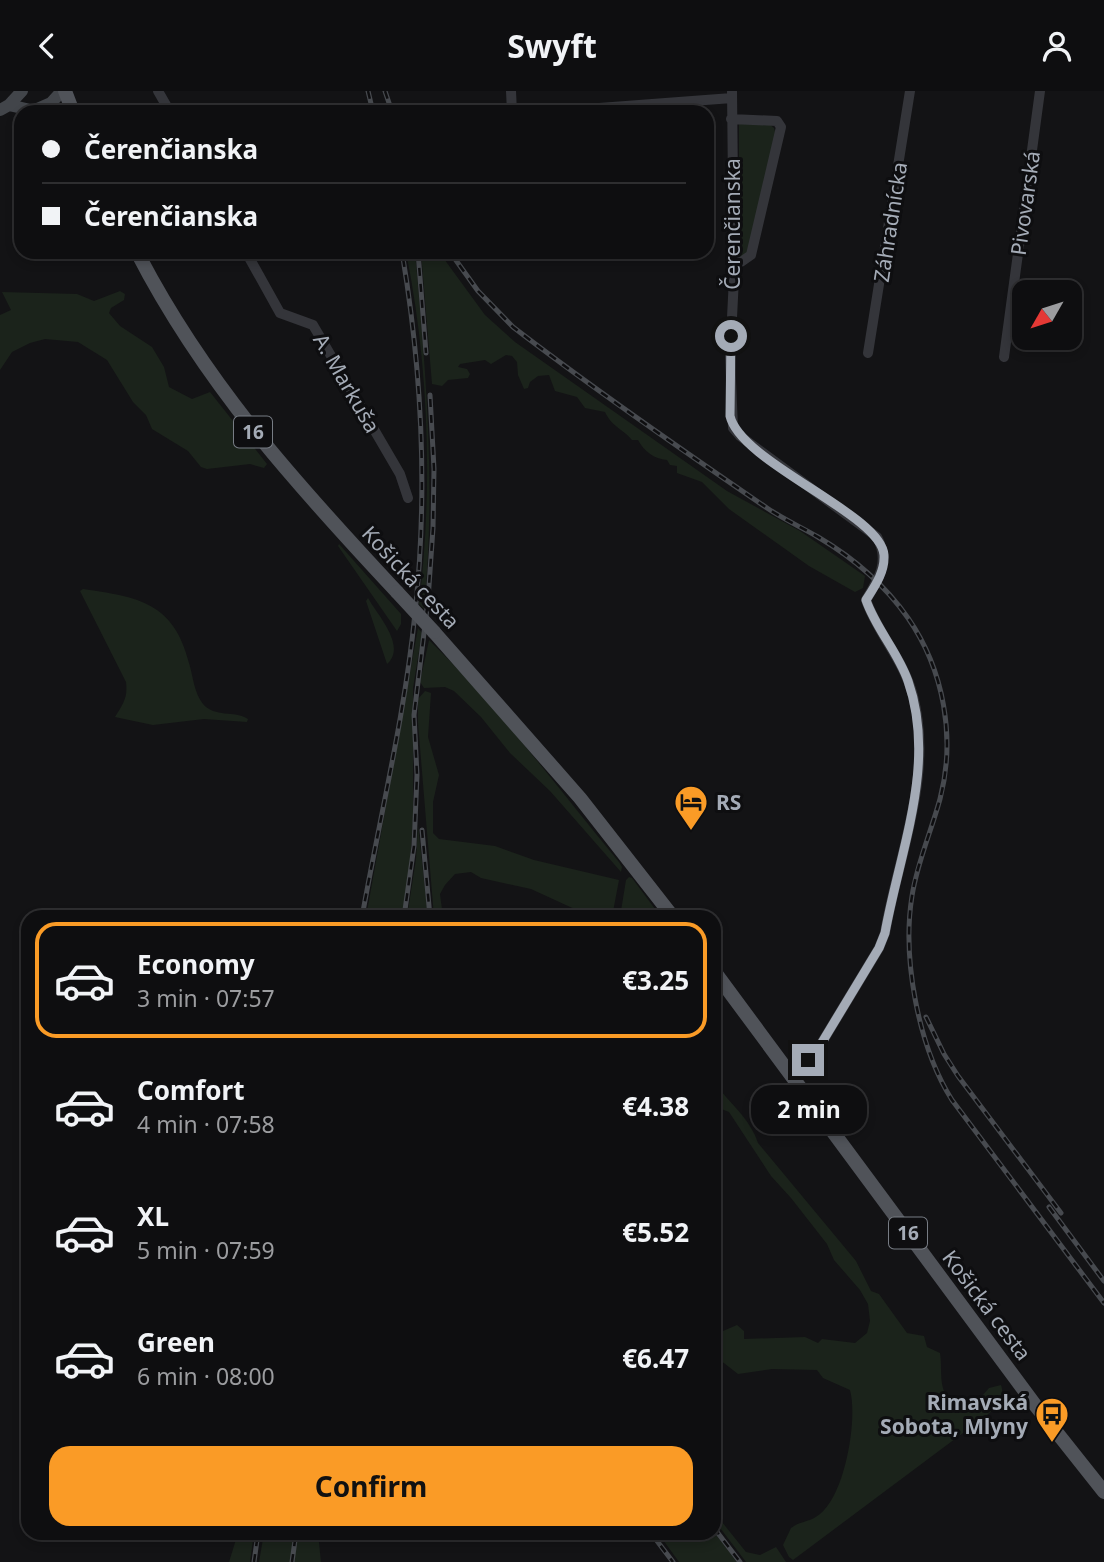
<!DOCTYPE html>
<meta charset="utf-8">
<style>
:root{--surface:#0e0e10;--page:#171719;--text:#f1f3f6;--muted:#9b9c9f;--line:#2e2e30;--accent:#fa9b26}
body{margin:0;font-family:"Noto Sans",sans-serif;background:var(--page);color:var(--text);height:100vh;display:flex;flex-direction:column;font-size:26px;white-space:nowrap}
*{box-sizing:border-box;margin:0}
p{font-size:23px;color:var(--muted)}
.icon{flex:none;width:38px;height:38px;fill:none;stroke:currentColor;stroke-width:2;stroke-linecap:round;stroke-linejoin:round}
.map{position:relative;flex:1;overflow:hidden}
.sheet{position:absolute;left:21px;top:819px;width:700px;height:630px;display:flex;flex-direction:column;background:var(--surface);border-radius:21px;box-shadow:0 4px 10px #0003,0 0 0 2px var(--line)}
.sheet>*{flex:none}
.banner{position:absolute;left:14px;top:14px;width:700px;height:154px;border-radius:21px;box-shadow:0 4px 10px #0003,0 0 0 2px var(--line);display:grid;align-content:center;height:154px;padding:0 28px;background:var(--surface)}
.needle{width:46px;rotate:231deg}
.controls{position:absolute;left:1012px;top:189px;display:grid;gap:14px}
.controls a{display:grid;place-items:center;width:70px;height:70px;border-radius:14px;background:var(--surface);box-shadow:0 4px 10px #0003,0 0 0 2px var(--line);font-size:35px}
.end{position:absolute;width:32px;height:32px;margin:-16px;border:9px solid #a4abb6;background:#111;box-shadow:0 0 0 4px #111}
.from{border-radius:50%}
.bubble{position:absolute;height:49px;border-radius:21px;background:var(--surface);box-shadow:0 4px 10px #0003,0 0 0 2px var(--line);font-size:23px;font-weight:700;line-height:49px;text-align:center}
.banner b{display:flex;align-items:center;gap:24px;height:66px;font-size:26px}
.banner b+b{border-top:2px solid var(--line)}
.banner i{width:18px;height:18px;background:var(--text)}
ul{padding:12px 0 0;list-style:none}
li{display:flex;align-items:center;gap:21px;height:116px;margin:0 14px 10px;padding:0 14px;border:4px solid transparent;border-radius:21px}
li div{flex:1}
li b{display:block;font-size:26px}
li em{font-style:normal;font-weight:700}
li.selected{border-color:var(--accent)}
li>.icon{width:63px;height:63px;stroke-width:1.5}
.primary-button{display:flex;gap:14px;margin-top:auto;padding:14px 28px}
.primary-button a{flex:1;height:80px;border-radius:21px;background:var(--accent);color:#111;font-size:28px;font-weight:700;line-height:80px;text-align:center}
header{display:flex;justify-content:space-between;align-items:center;height:91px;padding:0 28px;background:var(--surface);font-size:32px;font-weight:700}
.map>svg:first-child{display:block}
.green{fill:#1b231b}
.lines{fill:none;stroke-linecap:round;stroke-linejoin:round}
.street{stroke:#34353a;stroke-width:10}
.secondary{stroke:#42454a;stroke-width:12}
.primary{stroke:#505359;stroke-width:14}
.rail-casing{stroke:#474a4f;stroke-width:5}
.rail{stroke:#0e0e10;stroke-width:2.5;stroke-dasharray:8;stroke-linecap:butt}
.primary-bridge{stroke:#505359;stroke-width:14}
.route{stroke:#a4abb6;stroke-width:9}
.labels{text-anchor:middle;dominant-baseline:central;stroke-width:6;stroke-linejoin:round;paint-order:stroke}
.shield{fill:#0e0e10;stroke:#777c84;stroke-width:2}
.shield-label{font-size:19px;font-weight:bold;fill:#a4abb6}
.street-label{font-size:21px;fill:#a4abb6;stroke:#0e0e10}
.poi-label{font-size:21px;font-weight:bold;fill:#a4abb6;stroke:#0e0e10;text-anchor:start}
</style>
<header><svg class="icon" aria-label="back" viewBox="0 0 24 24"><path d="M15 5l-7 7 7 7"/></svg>Swyft<svg class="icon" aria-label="person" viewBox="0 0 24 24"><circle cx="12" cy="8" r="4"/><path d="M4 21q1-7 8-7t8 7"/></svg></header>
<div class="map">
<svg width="1104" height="1471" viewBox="0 0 1104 1471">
<rect width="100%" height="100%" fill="#131315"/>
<path class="green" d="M739,31L768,32L774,37L776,44L747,162L739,169Z
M406,161H415C426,280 436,398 424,518L419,513C433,398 429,275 406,161Z
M421,161H439L485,224L515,251L727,400L800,440L865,485L863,497L855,501L809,475L729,418L702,391L677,382V375L670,374L667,369C654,368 644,360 638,349H632C623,338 612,336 605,321L585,317L577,306L555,300L549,284L538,285L530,291L528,297L524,298L518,284L517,271L512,265L506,264L491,273L485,269L460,273L458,276L467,278L470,283L468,287L448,289L442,295L432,293Z
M120,200L125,203L124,209L111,217L109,222L120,235L152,256L164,276L169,296L192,308L210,301L267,373L264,377L250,373L207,378L201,376L188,360L152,338L146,324L133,311L107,269L78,251L45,248L30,252L12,261L0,279V224L11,219L2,201L77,203L94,210Z
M339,453L401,523V533L397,540L338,455Z
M83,498C139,506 174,512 189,572C193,585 194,602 203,613C215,627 234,619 248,628L247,631L204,628L153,634L115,626C123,613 128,607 126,591L80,500Z
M368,507C378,525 407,555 387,573L366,510Z
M418,537L422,542L413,597V729L410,774L403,826H366Z
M429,549C498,616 557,696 619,771L622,776L621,781L550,700L510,662L481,626L454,600L445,596L424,597L420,591Z
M425,600L431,602L428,646L439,684L433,711V742L439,748L495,755L534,769L619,789L612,826H592L531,798L481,787L471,781L455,783L445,794L440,803L443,826H434L418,632V608Z
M418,734L428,826H407L416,768Z
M629,786L632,787L661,826H620L626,789Z
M714,991C729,1012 750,1027 758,1052L856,1170L871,1200L879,1203L907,1242L924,1245L927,1256L940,1262C943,1280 936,1305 958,1314C964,1316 974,1315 981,1315L984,1311L982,1305L989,1297L1001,1294C1006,1309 997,1315 987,1324L793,1469L789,1466L783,1454L791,1437C800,1430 811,1431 820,1423C845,1404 858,1328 850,1299L823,1287L817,1279L772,1278L738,1283L720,1269L714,1270V1251L723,1240L737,1234L744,1240V1248L805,1246L818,1252L822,1248L855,1252L867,1242L870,1230L868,1213L860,1199L834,1169L827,1153L791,1107L771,1085L729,1021L714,1015Z
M714,1421L746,1461L760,1464L776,1456L786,1471H746L714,1429Z
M714,1441L737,1471H679L658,1442Z
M238,1442H254L250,1471H229Z
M264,1442H318L321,1471H259Z"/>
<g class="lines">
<path class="street" d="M158,0L170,21
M511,0L512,21
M732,0L734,187L730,266L733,337L740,345L877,446C890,470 879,488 866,509C878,543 904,569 913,605C934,684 898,765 885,842L879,857L818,958L790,982
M546,21L732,7
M731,28L777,30L781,36L751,164L741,171L733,172
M246,161L280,222L313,234L400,383L408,407
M868,262L910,0
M1004,266L1040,0"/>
<path class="secondary" d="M9,14L39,21
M0,19L9,14L22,0
M35,19L51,12L62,0"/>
<path class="primary" d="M65,0L73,21
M137,161C205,293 297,394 397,501
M434,541L580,707L673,826
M714,880L1035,1314L1104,1401"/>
<defs>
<path id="rail" d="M368,0L373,21
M385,0L392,21
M418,161L426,262
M450,161L478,200L513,236C595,299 682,359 767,417C783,428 801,436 818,446C852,466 885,494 908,527C944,579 956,647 940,708C931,741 917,772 912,805C902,867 918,955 952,1009L1104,1212
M422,739L430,826
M362,826C380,725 405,624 415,522C428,401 422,280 402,161
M404,826L414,755L417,684L414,624L428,509L433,437L434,378L430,304
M926,926L944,963L958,985L1061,1122
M1049,1116L1104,1190
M714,1437L740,1471
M651,1442L673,1471
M254,1471L258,1442
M292,1471L296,1442"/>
</defs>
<use href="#rail" class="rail-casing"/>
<use href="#rail" class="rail"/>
<path class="primary-bridge" d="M397,501L434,541"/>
</g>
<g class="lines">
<path class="route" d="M731,245L730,325C741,372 881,423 884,464C885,481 875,495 866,509C876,538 898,561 908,590C937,673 900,759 885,842L879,857L818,958L808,969"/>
</g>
<defs>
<symbol id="hotel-pin" viewBox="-11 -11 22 30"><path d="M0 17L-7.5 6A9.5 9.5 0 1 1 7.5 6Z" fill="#fa9b26" stroke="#0e0e10"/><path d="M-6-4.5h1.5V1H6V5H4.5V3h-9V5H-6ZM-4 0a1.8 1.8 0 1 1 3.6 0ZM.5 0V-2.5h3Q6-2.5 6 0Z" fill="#111"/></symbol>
<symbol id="bus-pin" viewBox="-11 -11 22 30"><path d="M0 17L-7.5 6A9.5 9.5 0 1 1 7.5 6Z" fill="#fa9b26" stroke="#0e0e10"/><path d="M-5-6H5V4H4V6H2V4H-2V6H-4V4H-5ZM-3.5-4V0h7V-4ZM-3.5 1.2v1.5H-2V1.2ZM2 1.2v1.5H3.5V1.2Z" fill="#111"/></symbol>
</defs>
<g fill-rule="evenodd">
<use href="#hotel-pin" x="672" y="692" width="38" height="52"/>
<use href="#bus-pin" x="1033" y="1304" width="38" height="52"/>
</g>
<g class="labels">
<g class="shield">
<rect x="234" y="325.5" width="38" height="31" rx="5"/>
<rect x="889" y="1126.5" width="38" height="31" rx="5"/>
</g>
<g class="shield-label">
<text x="253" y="341">16</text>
<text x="908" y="1142">16</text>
</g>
<g class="street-label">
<text transform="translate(1025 112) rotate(-82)">Pivovarská</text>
<text transform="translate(890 131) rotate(-81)">Záhradnícka</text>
<text transform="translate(732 133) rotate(-90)">Čerenčianska</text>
<text transform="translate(347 292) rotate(60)">A. Markuša</text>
<text transform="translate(411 486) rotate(47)">Košická cesta</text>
<text transform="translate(987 1214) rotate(53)">Košická cesta</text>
</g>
<g class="poi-label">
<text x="716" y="711">RS</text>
<text x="1028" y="1311" text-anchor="end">Rimavská<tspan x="1028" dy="24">Sobota, Mlyny</tspan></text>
</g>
</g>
</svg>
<div class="controls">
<a><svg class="needle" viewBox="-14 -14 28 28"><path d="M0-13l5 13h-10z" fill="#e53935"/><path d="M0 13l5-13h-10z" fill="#9b9c9f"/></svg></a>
</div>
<i class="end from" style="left:731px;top:245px"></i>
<i class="end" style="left:808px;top:969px"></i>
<div class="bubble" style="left:751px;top:994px;width:116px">2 min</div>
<div class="banner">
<b><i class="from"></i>Čerenčianska</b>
<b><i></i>Čerenčianska</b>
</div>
<section class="sheet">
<ul>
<li class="selected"><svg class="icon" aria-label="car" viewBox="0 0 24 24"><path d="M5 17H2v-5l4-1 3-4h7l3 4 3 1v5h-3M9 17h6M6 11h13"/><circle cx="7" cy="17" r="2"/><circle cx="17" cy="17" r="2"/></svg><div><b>Economy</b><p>3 min · 07:57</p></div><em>€3.25</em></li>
<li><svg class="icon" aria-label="car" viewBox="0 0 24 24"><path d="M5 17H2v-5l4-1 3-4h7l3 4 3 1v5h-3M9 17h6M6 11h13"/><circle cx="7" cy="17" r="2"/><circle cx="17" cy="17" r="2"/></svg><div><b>Comfort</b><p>4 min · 07:58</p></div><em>€4.38</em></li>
<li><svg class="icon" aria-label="car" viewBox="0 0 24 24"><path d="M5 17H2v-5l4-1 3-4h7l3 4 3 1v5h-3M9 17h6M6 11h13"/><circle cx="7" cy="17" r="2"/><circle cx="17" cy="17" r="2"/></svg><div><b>XL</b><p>5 min · 07:59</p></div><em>€5.52</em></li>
<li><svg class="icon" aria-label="car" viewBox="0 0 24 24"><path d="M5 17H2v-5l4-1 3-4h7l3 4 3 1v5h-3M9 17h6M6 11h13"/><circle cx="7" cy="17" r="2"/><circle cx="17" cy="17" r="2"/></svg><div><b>Green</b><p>6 min · 08:00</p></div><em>€6.47</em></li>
</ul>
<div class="primary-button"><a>Confirm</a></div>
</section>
</div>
